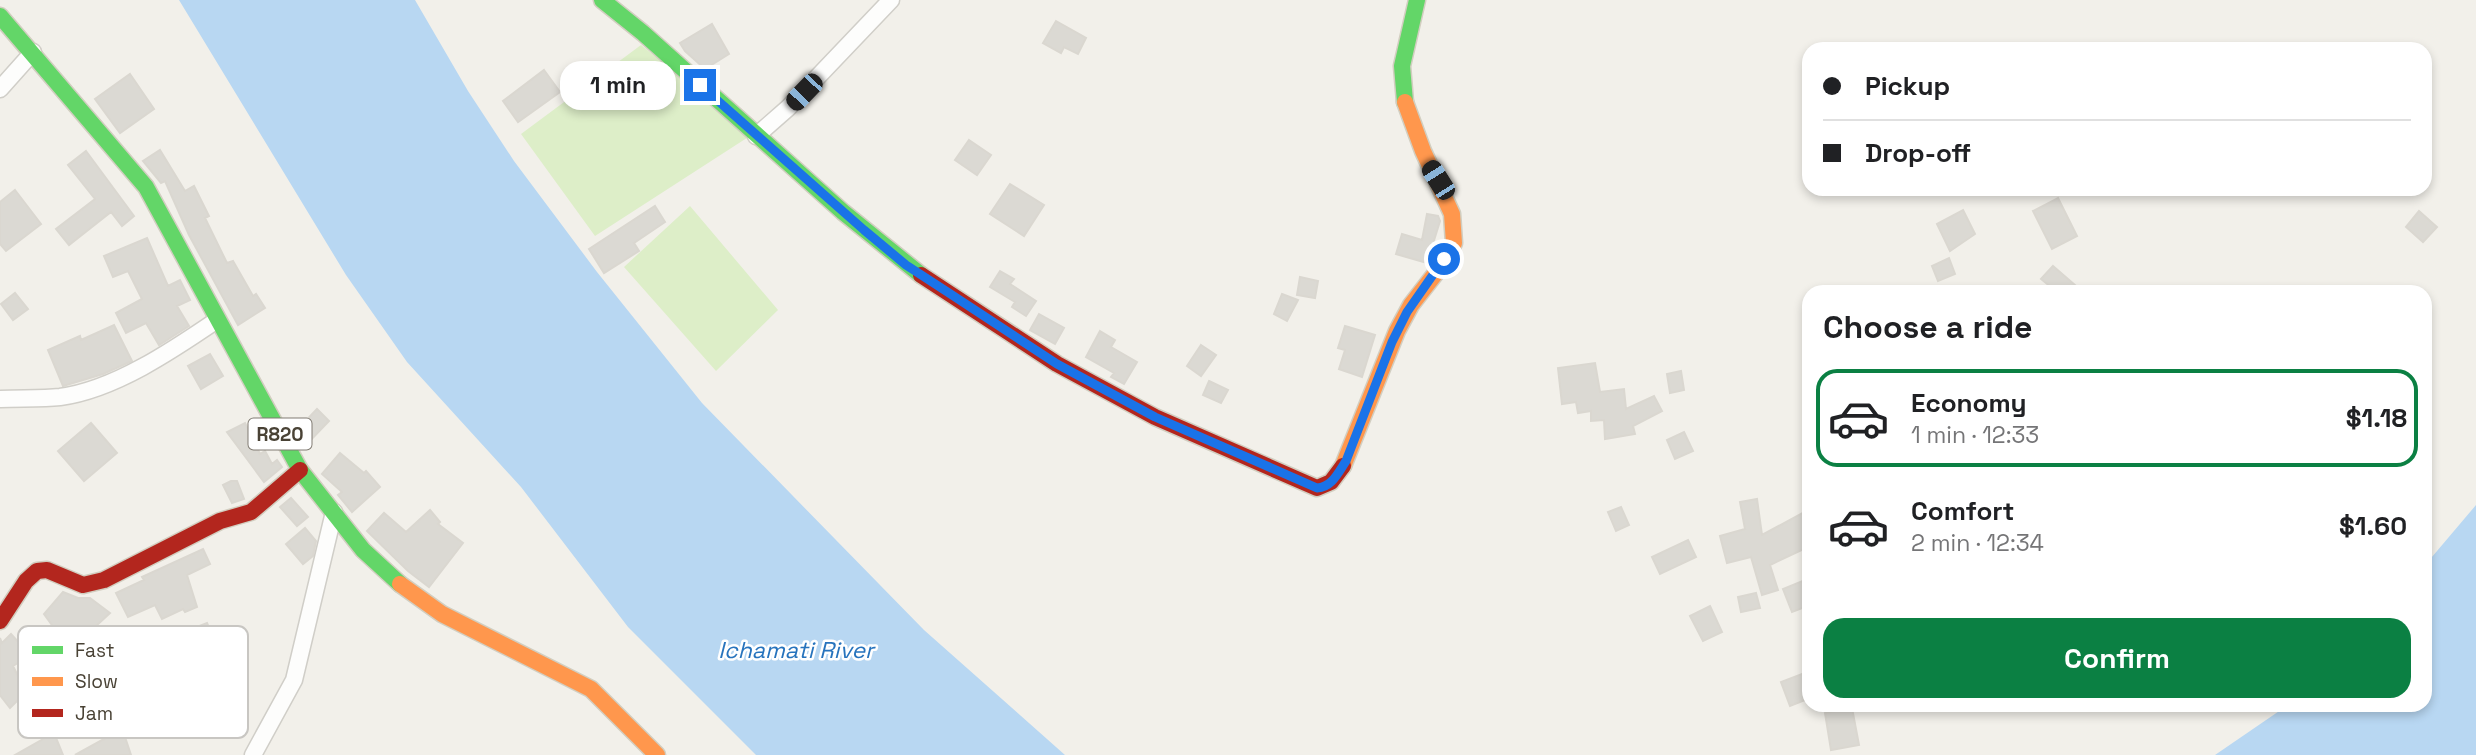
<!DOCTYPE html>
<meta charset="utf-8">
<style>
:root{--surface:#fff;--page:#f6f6f6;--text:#202124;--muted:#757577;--line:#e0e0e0;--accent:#0b8043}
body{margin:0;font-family:"Space Grotesk",sans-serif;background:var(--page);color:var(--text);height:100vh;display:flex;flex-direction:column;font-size:26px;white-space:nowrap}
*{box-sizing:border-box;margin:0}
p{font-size:23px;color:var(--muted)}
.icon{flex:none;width:38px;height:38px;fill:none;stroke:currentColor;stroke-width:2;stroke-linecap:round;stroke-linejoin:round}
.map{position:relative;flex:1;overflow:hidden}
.panel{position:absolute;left:1802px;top:285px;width:630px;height:427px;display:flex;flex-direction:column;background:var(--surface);border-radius:21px;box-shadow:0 4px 10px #0003}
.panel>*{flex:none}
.hud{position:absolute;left:1802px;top:42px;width:630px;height:154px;border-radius:21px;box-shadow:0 4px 10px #0003;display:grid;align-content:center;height:154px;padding:0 21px;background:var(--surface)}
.end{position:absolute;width:32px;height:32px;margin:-16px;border:9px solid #1a73e8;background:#fff;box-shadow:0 0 0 4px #fff}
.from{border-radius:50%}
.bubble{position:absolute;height:49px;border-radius:21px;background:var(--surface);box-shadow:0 4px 10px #0003;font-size:23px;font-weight:700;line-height:49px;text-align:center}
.car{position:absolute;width:21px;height:42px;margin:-21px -10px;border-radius:9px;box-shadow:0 0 5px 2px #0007;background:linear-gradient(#222 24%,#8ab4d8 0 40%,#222 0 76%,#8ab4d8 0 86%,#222 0)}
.hud b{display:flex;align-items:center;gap:24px;height:66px;font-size:26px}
.hud b+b{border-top:2px solid var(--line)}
.hud i{width:18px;height:18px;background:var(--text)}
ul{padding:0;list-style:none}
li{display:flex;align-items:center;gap:21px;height:98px;margin:0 14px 10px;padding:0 7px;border:4px solid transparent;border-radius:21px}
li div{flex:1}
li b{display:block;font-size:26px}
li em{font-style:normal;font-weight:700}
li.active{border-color:var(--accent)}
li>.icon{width:63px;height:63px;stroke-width:1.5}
h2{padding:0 21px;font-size:32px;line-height:84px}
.primary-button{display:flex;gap:14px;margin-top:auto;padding:14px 21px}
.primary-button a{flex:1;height:80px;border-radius:21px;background:var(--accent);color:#fff;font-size:28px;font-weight:700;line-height:80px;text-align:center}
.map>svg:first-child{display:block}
.green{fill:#ddeec8}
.water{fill:#b8d7f2}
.building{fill:#dbd9d3;stroke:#dad7d0;stroke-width:2}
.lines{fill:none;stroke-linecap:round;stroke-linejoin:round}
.street-casing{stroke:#d0cec8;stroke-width:19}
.fast-casing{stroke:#d2cec0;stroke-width:19}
.slow-casing{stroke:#d2cec0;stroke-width:19}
.jam-casing{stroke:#d2cec0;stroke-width:19}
.street{stroke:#fdfdfc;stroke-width:16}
.fast{stroke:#63d668;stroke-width:16}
.slow{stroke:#ff974d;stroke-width:16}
.jam{stroke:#b3261e;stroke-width:16}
.route{stroke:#1a73e8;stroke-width:9}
.labels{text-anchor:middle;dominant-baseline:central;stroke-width:5;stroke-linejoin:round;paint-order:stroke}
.shield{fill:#fff;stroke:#807b72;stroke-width:2}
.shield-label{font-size:19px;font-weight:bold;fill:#494235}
.water-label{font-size:23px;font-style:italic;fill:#2673bd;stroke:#fff}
.key{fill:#fff;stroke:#c8c6c2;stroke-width:2}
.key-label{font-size:19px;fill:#494235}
</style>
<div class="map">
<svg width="2476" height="755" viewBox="0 0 2476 755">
<rect width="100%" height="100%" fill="#f2f0ea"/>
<path class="green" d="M641,45L753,134L595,236L521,134Z
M690,206L778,310L716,371L624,267Z"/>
<path class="water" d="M179,0H415L468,91L514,161L597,272L702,403L924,630L1065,755H756L628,627L521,487L407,362L346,275Z
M2476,505V755H2215L2288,705H2426V564Z"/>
<path class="building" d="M1056,21L1086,38L1078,54L1064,47L1061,53L1043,43Z
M712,24L729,54L705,69L685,51L680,43Z
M544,70L560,92L518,122L503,101Z
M130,74L154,109L120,133L95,99Z
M969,140L991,155L977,175L955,160Z
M160,150L185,191L194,186L209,216L205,218L227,263L233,261L253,296L256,294L265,308L238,325L189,235L165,181L161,183L143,161Z
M86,151L134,216L122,226L111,212L69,245L56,229L95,199L68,165Z
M1010,184L1044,205L1024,236L990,214Z
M15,190L41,224L6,251L0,244V202Z
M2058,198L2077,236L2052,249L2033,211Z
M655,206L665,222L634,243L639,251L604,273L589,249Z
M1963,210L1975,234L1950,251L1937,224Z
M2419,211L2437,227L2423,242L2406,227Z
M1427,214L1438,216L1440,221L1427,263L1396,254L1402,234L1422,240Z
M147,238L168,286L180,280L190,300L177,306L189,326L159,345L146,323L126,333L116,313L142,299L128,271L113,277L104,256Z
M1949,258L1955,274L1938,281L1932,266Z
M2053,266L2083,292H2057L2041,279Z
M1000,271L1014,279L1010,284L1036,301L1026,316L1012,307L1015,302L990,287Z
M1300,277L1318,281L1315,298L1297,295Z
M15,293L28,309L13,320L1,304Z
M1282,294L1298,300L1287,321L1274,314Z
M1039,314L1064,328L1055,344L1030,330Z
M114,325L132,361L103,374L63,386L48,350L80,336L81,340Z
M1345,326L1375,335L1362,377L1339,369L1345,350L1338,348Z
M1100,331L1115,340L1111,347L1137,362L1124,384L1111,377L1114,373L1086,357Z
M1201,345L1216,355L1201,376L1187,366Z
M210,354L223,376L201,389L188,366Z
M1595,363L1600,392L1624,389L1626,409L1654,396L1662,411L1633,426L1635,434L1605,439L1604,420L1591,421V411L1578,413L1576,402L1562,404L1558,368Z
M1681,371L1684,390L1670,393L1667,374Z
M1209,381L1228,390L1221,403L1203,395Z
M317,409L329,421L306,445L296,431Z
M91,423L117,453L84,481L58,451Z
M245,423L260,454L265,451L272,464L277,460L282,467L264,482L227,432Z
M1684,432L1693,451L1675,459L1667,440Z
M340,453L364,473L366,471L380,487L352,512L338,495L342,492L322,474Z
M231,481H237L244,499L232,503L223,485Z
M291,498L308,517L297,526L280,507Z
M1757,499L1762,535L1810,509V546L1770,565L1778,590L1762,595L1751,557L1727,563L1720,536L1745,529L1740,502Z
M1621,507L1629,525L1616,531L1608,512Z
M430,510L440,522L438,524L463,543L429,587L408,571L367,531L384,513L406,532Z
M305,528L316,541L313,556L303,564L286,544Z
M1688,540L1696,557L1660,574L1652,557Z
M203,549L210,564L187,575L197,607L185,612L183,609L162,619L155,605L128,617L116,593L144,580L142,577Z
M1810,578V605L1792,612L1783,589Z
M63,592L78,598H90L110,613L70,650L44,614Z
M1756,593L1760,608L1741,612L1738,597Z
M1710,606L1722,632L1703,641L1690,616Z
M207,623L220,654L208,660L194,628Z
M11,634L30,655L13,666L26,692L10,708L0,695V638L2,643Z
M1810,671V698L1790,706L1781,682Z
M122,695L134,715L119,719L131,755H75L104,739L81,718L84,717L70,711Z
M1852,708L1859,745L1831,750L1825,713Z
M54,733L63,755H15Z"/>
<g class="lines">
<defs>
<path id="street" d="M0,89L33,52
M756,136L788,108L891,0
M0,399C20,398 41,399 60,397C114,390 173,350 217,320
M253,755L294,680L334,512"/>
<path id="fast" d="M602,0L643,33L843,212L921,275
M0,16L146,187L300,470L363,550L400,584
M1405,102L1402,66L1417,0"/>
<path id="slow" d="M1343,466L1397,331L1411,305L1446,260L1454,243L1452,214L1423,151L1405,102
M400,584L442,614L591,689L657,755"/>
<path id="jam" d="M921,275L1057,364L1155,417L1317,488L1331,482L1343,466
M0,621L26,581L37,571L47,570L83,585L104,580L220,521L251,512L300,470"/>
</defs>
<use href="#street" class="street-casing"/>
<use href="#fast" class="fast-casing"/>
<use href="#slow" class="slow-casing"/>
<use href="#jam" class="jam-casing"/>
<use href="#street" class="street"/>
<use href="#fast" class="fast"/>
<use href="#slow" class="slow"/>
<use href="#jam" class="jam"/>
</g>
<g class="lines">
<path class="route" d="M700,85L864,230L906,265L949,293L1057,364L1155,417L1317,488C1332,487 1338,473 1346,461L1392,342L1407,312L1444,259"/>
</g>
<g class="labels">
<rect class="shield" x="248.5" y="418.5" width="63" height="31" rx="5"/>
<g class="shield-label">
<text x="280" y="434">R820</text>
</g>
<g class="water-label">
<text x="796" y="650">Ichamati River</text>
</g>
</g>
<rect x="18" y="626" width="230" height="112" rx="10" class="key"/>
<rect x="32" y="646" width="31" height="8" fill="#63d668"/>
<rect x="32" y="677" width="31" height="9" fill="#ff974d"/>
<rect x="32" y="709" width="31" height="8" fill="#b3261e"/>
<g class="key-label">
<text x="75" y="657">Fast</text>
<text x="75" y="688">Slow</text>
<text x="75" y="720">Jam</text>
</g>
</svg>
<i class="end from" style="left:1444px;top:259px"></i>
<i class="end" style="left:700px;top:85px"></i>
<div class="bubble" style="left:560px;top:61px;width:116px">1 min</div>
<i class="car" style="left:804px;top:92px;rotate:224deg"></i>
<i class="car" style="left:1438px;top:180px;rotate:328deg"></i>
<div class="hud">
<b><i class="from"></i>Pickup</b>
<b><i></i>Drop-off</b>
</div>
<section class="panel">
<h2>Choose a ride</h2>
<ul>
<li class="active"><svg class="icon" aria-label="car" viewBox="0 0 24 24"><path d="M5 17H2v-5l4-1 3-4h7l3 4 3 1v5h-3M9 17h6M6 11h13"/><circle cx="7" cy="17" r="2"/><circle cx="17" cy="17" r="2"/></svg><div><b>Economy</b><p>1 min · 12:33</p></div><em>$1.18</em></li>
<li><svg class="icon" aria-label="car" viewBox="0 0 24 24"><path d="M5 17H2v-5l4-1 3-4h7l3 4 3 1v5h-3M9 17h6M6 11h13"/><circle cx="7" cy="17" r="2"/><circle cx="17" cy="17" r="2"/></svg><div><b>Comfort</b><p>2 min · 12:34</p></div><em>$1.60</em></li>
</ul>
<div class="primary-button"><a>Confirm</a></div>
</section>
</div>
